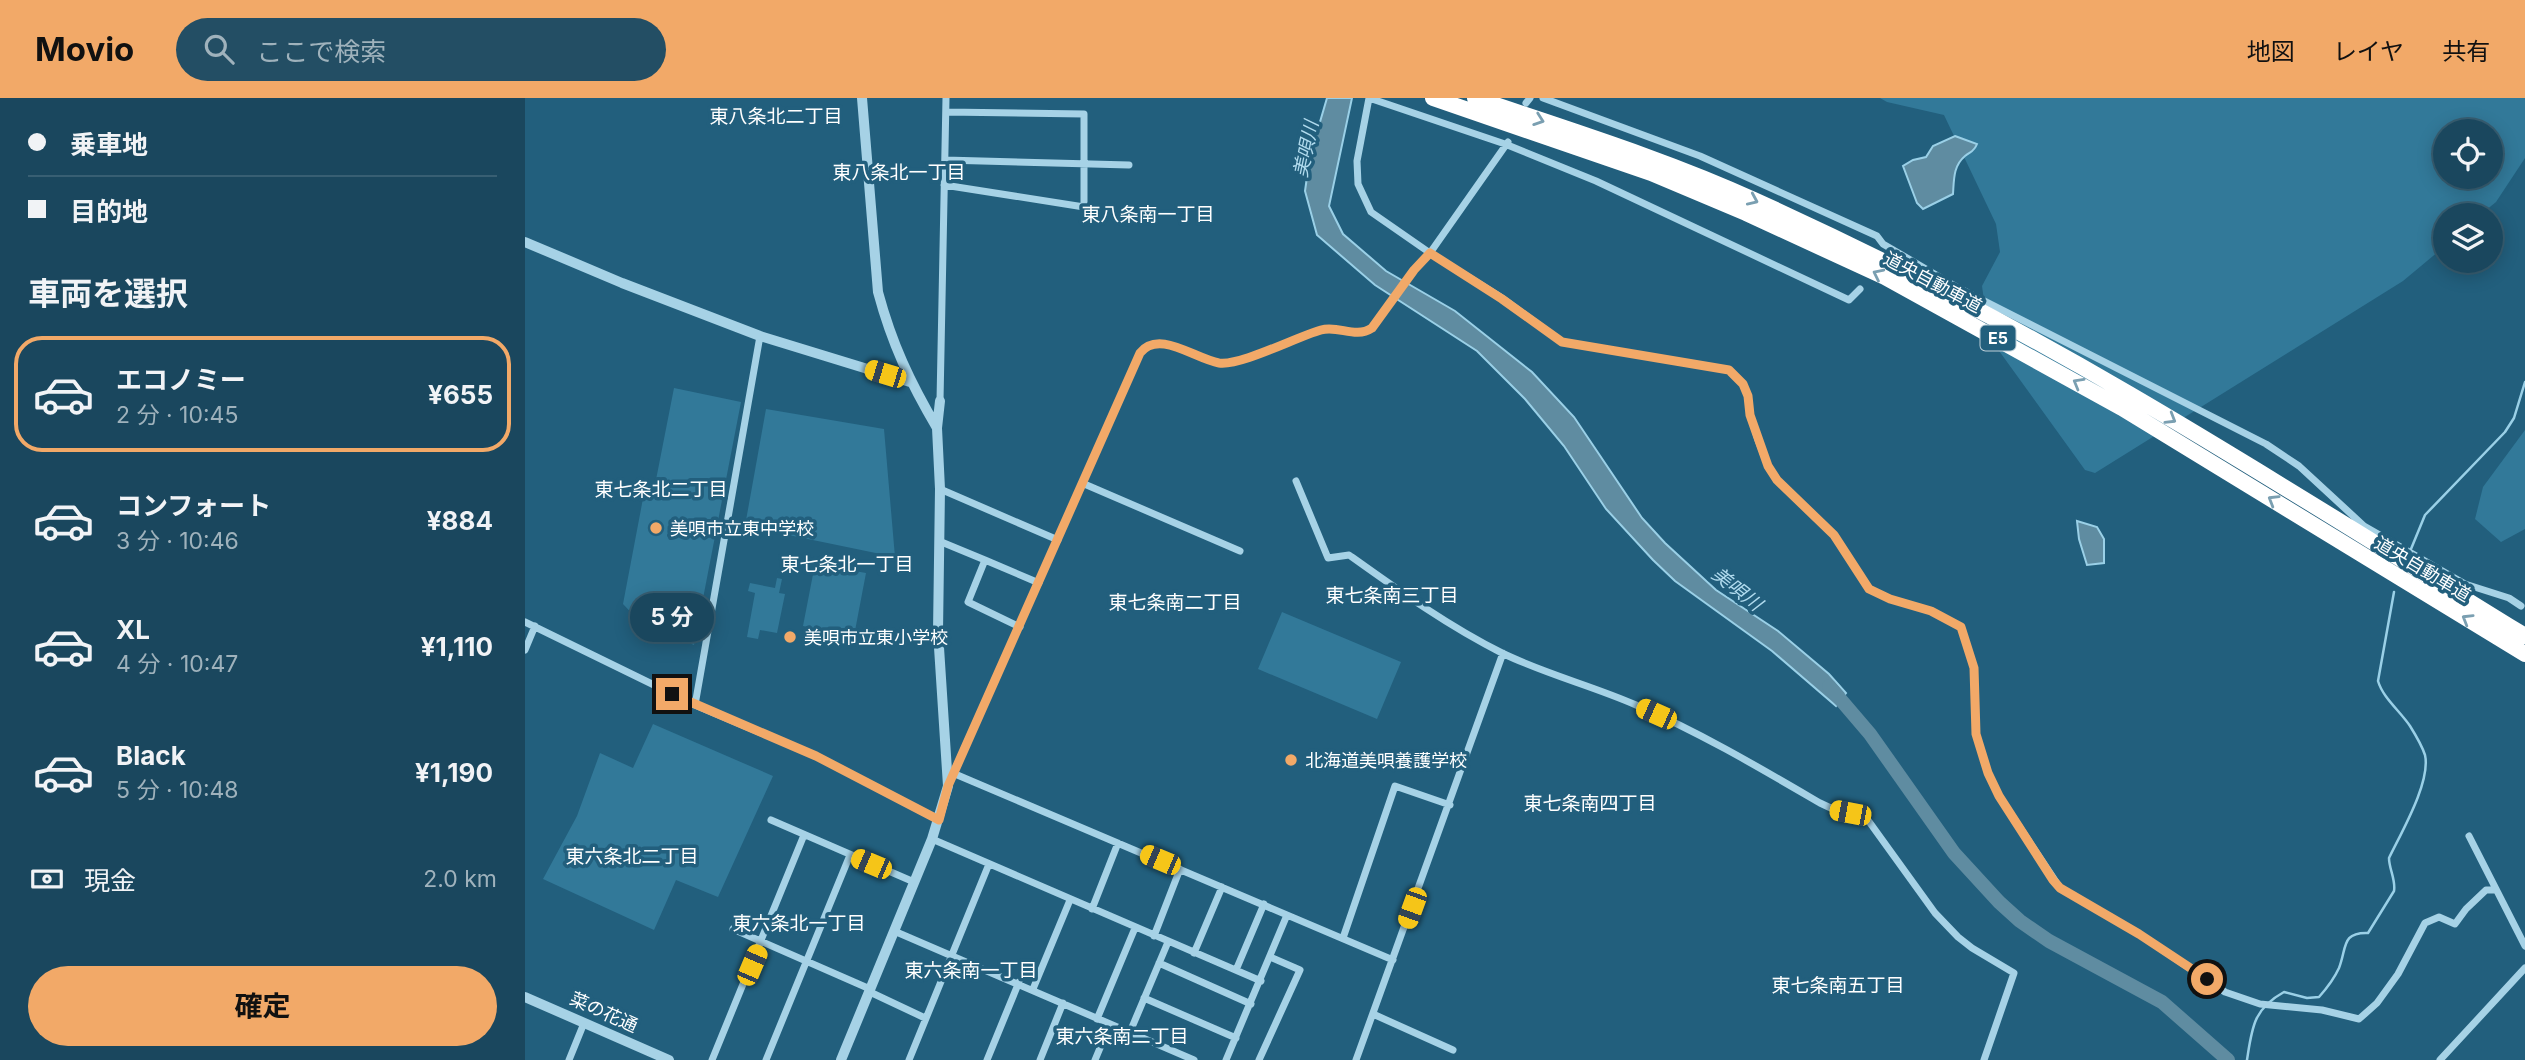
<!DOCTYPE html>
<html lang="ja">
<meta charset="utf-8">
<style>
:root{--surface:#1a475e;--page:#234e64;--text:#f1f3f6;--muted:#9fb2bc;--line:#385f73;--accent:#f2a968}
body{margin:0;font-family:Inter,"Noto Sans JP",sans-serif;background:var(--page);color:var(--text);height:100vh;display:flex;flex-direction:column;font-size:26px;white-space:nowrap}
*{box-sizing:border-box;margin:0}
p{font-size:23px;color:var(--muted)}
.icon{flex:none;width:38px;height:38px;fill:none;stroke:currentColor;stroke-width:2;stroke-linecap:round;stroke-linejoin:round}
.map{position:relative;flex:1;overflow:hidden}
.panel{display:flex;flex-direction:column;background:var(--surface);width:525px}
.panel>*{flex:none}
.guide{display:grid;align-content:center;height:154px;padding:0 28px;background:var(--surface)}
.controls{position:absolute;left:1908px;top:21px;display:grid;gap:14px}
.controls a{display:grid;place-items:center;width:70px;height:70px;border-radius:50%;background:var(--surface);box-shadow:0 4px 18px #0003,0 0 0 2px var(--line);font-size:35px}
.end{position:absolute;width:32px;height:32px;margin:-16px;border:9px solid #f2a968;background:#111;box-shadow:0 0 0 4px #111}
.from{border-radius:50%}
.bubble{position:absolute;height:49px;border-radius:24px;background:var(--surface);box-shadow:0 4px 18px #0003,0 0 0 2px var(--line);font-size:23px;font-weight:700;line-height:49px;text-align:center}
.car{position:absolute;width:21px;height:42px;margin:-21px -10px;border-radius:9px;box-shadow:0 0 5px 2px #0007;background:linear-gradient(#f5c518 24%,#345 0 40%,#f5c518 0 76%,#345 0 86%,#f5c518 0)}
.guide b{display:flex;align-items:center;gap:24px;height:66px;font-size:26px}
.guide b+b{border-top:2px solid var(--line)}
.guide i{width:18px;height:18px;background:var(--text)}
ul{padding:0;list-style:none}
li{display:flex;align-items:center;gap:21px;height:116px;margin:0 14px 10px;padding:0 14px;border:4px solid transparent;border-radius:28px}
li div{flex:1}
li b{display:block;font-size:26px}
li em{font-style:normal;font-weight:700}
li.current{border-color:var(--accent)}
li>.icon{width:63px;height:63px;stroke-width:1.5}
h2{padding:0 28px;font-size:32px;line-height:84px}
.pay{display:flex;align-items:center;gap:18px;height:77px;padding:0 28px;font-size:26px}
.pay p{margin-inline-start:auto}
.button{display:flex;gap:14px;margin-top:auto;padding:14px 28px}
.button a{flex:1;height:80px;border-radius:42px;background:var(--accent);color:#111;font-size:28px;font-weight:700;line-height:80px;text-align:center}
header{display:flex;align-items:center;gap:42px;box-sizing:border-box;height:98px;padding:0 35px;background:var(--accent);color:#111}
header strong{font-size:33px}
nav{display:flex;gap:38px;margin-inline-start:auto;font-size:24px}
.search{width:490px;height:63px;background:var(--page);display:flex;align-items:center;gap:18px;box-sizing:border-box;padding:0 24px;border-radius:38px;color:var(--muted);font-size:26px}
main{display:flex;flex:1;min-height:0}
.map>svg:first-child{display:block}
.green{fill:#327999;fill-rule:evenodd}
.water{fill:#5f8ca1;stroke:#9ad0e7;stroke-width:2}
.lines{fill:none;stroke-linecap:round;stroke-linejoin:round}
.stream{stroke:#9ad0e7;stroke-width:2.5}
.river{stroke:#5f8ca1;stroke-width:14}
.minor{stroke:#a6d2e6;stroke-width:7}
.tertiary{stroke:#a6d2e6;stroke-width:10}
.motorway{stroke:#fff;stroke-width:16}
.oneway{stroke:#7a9fb1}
.route{stroke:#f2a968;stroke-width:9}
.poi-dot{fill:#f2a968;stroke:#225f7d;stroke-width:2.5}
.labels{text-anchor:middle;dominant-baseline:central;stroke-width:7;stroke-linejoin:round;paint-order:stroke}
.shield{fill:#225f7d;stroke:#bdcfd8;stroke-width:2}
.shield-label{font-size:16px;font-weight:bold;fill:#fff}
.street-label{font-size:18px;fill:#fff;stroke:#225f7d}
.poi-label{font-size:18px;fill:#fff;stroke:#225f7d;text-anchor:start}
.neighbourhood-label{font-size:19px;fill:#fff;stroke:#225f7d}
.water-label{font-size:19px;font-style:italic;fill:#b1dbee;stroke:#225f7d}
</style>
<header>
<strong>Movio</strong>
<div class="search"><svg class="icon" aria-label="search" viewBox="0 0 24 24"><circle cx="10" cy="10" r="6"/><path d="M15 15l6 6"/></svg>ここで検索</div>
<nav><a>地図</a><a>レイヤ</a><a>共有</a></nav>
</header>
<main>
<section class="panel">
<div class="guide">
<b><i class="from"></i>乗車地</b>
<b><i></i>目的地</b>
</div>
<h2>車両を選択</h2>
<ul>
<li class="current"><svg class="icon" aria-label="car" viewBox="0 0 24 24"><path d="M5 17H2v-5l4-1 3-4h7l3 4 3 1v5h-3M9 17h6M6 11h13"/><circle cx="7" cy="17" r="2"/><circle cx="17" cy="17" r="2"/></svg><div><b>エコノミー</b><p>2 分 · 10:45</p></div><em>¥655</em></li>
<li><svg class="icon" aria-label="car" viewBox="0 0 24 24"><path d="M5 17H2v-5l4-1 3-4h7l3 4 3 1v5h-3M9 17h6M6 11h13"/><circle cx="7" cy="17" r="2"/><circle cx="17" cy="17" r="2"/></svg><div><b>コンフォート</b><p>3 分 · 10:46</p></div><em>¥884</em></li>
<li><svg class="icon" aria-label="car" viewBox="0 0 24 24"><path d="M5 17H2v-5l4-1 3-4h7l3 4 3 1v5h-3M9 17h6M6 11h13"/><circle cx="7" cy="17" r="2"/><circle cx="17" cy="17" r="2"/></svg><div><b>XL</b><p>4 分 · 10:47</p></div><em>¥1,110</em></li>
<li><svg class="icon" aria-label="car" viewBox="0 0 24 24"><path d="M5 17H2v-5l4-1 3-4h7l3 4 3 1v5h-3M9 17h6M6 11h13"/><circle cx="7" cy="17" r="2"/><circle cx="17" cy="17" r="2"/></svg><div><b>Black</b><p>5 分 · 10:48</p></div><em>¥1,190</em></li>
</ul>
<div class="pay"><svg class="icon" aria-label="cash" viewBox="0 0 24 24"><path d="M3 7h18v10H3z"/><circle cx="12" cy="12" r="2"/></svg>現金<p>2.0 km</p></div>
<div class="button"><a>確定</a></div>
</section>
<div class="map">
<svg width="2000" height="962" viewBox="0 0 2000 962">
<rect width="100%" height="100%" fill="#225f7d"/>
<path class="green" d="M1355,0H2000V60L1971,104L1955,117H1920V148L1878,183L1570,375L1560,372L1464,239L1457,188L1475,154L1471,126L1419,17L1362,4ZM1920,33H1965V79H1920Z
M149,290L216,304L169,547L115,524L98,506L120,390L129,392Z
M241,311L359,331L370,459L220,428Z
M2000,332V431L1976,444L1950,421L1958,389Z
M290,466L341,475L329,538L278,528Z
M252,480L257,481L254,495L260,496L252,535L235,532L233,541L222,539L230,495L223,493L225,485L250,490Z
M757,514L876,564L852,621L733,571Z
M128,626L248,678L193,799L151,782L129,832L18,781L52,718L75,655L108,670Z"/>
<path class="water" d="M802,0H827L804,108L818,136L861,173L930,213L1007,274L1049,319L1117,420L1140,445L1191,492L1253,533L1304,576L1321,595L1311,608L1247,553L1150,483L1128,462L1081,411L1039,348L1000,301L952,253L850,187L792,137L780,93L785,58Z
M1430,38L1452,46C1449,54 1446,53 1440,58C1428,68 1429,82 1428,96L1398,111L1392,105L1378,68L1388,62L1401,59L1408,48Z
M1552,423L1572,429L1579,441V465L1562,467L1554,441Z"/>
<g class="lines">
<path class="stream" d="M1886,451L1900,417L1980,334L1989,320L2000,284
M1722,962C1727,930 1728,911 1759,894L1782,900L1794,899C1802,890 1809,881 1814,870C1822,850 1816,834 1843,835L1869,793C1871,782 1864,771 1864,760C1876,735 1906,684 1900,657C1897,648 1890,636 1885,628C1875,613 1858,600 1853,583L1869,494"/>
<path class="river" d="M1304,588L1345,636L1429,755L1474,804L1495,823L1524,843L1637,904L1703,962"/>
<path class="minor" d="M1018,0L1175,58L1352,138L1358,146L1430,188L1741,346L1774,368L1839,428L1940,486L1984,500L1996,508
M1001,5L1005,0
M420,62L604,67
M419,87L559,109V16L421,14
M1335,191L1324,202L1071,83L980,46L844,0L832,63L833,86L846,114L905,155L977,200L1037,244L1204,272L1218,286L1223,298L1225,317L1233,342L1243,368L1252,382L1309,437L1344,491L1365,501L1406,513L1436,529L1449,570L1451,636L1463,675L1474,698L1535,790L1614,836L1700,894L1735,906L1797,912L1834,921L1852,905L1873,876L1900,825L1914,819L1930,826L1941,811L1961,792H1970
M415,303L421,0
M771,383L803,460L824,457C873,492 923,528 977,555C1020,576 1068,588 1111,607C1176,635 1235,670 1295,705L1310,712L1340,718L1410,815L1433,839L1447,850L1489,875L1459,962
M557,385L715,453
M415,391L533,442
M414,443L460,462
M0,524L170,607L291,658L413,722
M495,529L443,504L460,462L514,485
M0,552L10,528
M170,607L235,238
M430,676L868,862
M423,687L615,255C634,231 670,261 694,265C716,268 771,239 796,232C815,227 830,241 847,230L889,172L905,155L983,44
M246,722L389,784
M1944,738L2000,848
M407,741L736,883
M567,811L593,745
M208,831L345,891L347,895L400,920
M369,833L669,962
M629,838L655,771
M818,840L870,688L925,707
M669,855L697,789
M634,865L726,906
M711,872L739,806
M508,891L545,802
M619,900L711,940
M848,916L928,952
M572,921L610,830
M605,934L643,844
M44,962L59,925
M187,962L279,737
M241,962L325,757
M384,962L464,766
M462,962L494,884
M515,962L538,905
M570,962L585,926
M701,962L762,817
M734,962L775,872L745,859
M831,962L978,555
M1915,962L2000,870"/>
<path class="tertiary" d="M337,0L353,194C367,246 385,284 412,330
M0,144L97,185L235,238L385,284
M0,899L144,962
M316,962L407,741L423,688L413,534L415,391L412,330L415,303"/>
<path class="motorway" d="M908,0L1126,75L1221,115L1360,179L1597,310L2000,556
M950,0C1044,32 1139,61 1229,102C1357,160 1483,225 1604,296C1738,374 1868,457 2000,538"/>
</g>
<defs><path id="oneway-chevron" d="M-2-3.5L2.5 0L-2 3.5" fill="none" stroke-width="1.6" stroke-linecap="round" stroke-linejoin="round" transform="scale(1.75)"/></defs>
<g class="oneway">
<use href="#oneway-chevron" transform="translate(1014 22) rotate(19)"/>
<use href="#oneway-chevron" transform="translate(1228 102) rotate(24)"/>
<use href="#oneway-chevron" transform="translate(1353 176) rotate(-154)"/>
<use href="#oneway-chevron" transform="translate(1553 285) rotate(-150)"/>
<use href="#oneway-chevron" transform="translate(1646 321) rotate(31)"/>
<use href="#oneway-chevron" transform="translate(1748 402) rotate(-149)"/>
<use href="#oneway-chevron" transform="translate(1942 521) rotate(-149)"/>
</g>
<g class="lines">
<path class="route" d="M147,596L291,658L414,722L423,688L615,255C634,231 670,261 694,265C716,268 771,239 796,232C814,227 830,241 847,230L889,172L905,155L977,201L1037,244L1204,272L1218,286L1223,298L1225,317L1243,368L1252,382L1309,437L1344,491L1365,501L1406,513L1436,529L1449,570L1451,636L1463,675L1474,698L1528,782L1535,790L1614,836L1682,881"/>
</g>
<g class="poi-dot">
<circle cx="131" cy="430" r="7"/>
<circle cx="265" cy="539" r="7"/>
<circle cx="766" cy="662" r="7"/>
</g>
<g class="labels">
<rect class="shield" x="1455.5" y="227.5" width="35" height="25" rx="5"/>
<g class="shield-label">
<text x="1473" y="240">E5</text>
</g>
<g class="street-label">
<text transform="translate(1408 184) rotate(28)">道央自動車道</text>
<text transform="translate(1898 471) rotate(31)">道央自動車道</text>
<text transform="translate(79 914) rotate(24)">菜の花通</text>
</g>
<g class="poi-label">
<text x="145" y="430">美唄市立東中学校</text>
<text x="279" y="539">美唄市立東小学校</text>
<text x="780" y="662">北海道美唄養護学校</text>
</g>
<g class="neighbourhood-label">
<text x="251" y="18">東八条北二丁目</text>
<text x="374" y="74">東八条北一丁目</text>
<text x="623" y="116">東八条南一丁目</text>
<text x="136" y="391">東七条北二丁目</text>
<text x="322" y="466">東七条北一丁目</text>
<text x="867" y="497">東七条南三丁目</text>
<text x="650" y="504">東七条南二丁目</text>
<text x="1065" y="705">東七条南四丁目</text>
<text x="107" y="758">東六条北二丁目</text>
<text x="274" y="825">東六条北一丁目</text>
<text x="446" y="872">東六条南一丁目</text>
<text x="1313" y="887">東七条南五丁目</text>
<text x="597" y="938">東六条南二丁目</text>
</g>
<g class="water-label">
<text transform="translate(781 51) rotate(-78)">美唄川</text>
<text transform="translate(1212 491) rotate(38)">美唄川</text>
</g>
</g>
</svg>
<div class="controls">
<a><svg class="icon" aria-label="locate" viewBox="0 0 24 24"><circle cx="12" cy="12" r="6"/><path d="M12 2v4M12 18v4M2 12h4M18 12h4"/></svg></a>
<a><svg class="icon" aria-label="layers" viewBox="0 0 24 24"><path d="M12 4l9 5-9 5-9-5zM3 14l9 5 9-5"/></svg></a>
</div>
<i class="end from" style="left:1682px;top:881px"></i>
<i class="end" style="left:147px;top:596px"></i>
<div class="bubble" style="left:105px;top:495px;width:84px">5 分</div>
<i class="car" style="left:360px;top:276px;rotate:287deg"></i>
<i class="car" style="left:1131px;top:616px;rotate:294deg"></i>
<i class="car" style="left:1325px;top:715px;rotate:281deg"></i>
<i class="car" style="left:635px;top:762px;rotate:293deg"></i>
<i class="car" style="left:346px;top:766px;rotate:293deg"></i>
<i class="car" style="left:887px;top:810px;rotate:200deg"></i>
<i class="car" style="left:227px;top:867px;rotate:23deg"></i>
</div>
</main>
